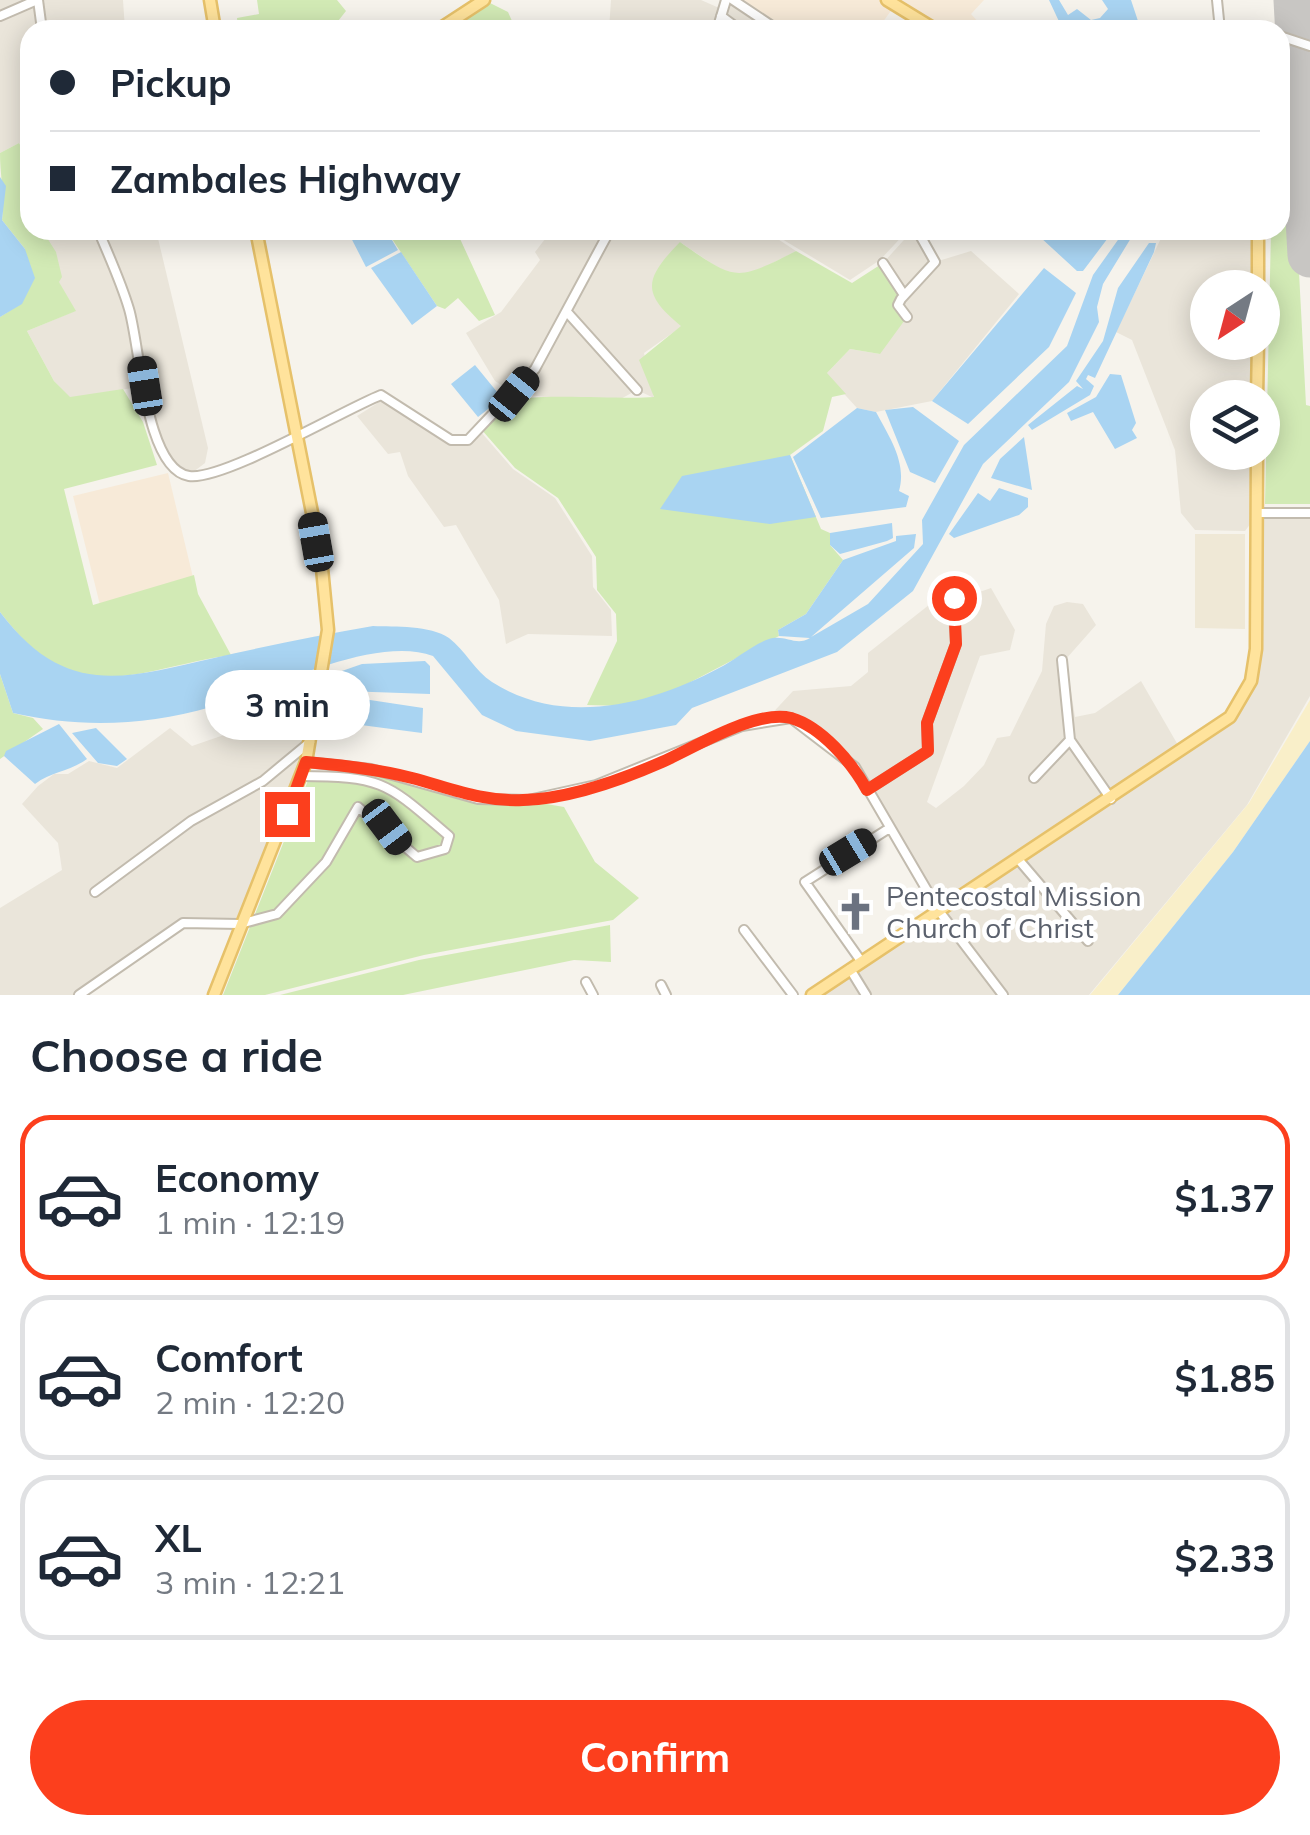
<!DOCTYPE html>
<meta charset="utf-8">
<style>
:root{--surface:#fff;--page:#f6f6f7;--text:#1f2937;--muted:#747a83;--line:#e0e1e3;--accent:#fc3f1d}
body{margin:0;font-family:Mulish,sans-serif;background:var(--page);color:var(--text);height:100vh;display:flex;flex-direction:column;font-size:38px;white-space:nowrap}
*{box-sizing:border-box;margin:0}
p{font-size:32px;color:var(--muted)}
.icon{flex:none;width:55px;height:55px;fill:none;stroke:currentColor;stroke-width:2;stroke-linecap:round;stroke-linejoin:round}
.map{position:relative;height:995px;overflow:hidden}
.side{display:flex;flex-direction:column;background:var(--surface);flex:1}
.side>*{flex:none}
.guide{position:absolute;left:20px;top:20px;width:1270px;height:220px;border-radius:30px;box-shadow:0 5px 25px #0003;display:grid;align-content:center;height:220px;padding:0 30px;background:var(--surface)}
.needle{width:65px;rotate:216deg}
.buttons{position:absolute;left:1190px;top:270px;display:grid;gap:20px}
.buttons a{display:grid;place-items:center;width:90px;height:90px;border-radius:50%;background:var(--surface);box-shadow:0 5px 25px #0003;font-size:50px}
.end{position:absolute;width:45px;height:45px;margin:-22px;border:12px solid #fc3f1d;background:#fff;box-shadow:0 0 0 5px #fff}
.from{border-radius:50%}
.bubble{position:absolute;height:70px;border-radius:35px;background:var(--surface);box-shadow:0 5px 25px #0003;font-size:32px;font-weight:700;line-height:70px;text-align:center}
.car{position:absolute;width:30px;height:60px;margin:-30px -15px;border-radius:12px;box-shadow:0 0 8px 2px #0007;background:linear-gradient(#222 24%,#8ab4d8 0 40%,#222 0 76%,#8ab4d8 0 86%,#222 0)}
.guide b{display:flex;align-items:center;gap:35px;height:95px;font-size:38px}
.guide b+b{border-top:2px solid var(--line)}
.guide i{width:25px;height:25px;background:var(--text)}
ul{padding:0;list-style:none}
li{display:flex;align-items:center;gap:30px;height:165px;margin:0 20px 15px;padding:0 10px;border:5px solid var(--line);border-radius:30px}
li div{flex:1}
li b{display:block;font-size:38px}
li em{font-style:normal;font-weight:700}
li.on{border-color:var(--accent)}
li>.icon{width:90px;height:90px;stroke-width:1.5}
h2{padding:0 30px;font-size:45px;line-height:120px}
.action{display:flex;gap:20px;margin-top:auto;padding:20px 30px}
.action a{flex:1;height:115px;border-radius:60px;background:var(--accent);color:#fff;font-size:40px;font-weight:700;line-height:115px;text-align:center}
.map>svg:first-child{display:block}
.residential{fill:#eae5da}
.commercial{fill:#f7ead8}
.education{fill:#efe8d6}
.green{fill:#d2eab5}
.sand{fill:#f9efc9}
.water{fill:#a9d4f2}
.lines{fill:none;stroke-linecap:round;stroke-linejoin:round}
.runway{stroke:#c8c6c3;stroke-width:45}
.minor-casing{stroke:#c2bbae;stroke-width:12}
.major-casing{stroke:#e6c16a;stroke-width:15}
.minor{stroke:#fff;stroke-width:8}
.major{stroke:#ffe39c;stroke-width:10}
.route{stroke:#fc3f1d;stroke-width:12}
.labels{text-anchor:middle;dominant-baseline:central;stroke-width:9;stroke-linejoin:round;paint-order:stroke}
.worship-label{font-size:28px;fill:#5b616d;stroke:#fff;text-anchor:start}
</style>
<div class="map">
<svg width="1310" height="995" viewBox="0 0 1310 995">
<rect width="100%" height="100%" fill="#f6f3ec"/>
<path class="residential" d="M0,0H123L125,30H30V163L19,143L0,153Z
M611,0H701L717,7L729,0L778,30H609Z
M42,230H156L208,448L205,463L188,476L173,468L155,438L145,386L70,398L54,381L27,331L75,311L58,281Z
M552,230H764L796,251L749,275L724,272L680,242L681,327L644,353L654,398L637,390L617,401L568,400L514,393L495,381L466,333L501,312L540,260L535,252Z
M767,230H908L880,260L850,280Z
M913,230L935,262L971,251L1019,294L932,401L876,412L857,408L826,374L850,349L880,354L883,263Z
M1165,230H1256V287L1208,288V342L1256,343L1254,397L1208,398V452L1253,453L1251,523L1245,531L1195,530L1181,513L1175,450L1132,340L1116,332Z
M384,399L452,442H468L481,432L513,469L555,498L592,556L593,587L611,610L612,636L528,634L506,644L499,600L456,525L444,527L408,476L400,452L388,454L357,416Z
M1262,516H1310V696L1247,805L1089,995H813L938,912L855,767L791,718L766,720L793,691L851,686L868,672V653L934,601H954L991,588L1015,630L1010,650L980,656L927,802L936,808L964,786L984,765L997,738L1010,736L1042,671L1046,624L1054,606L1067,602L1083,604L1096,625L1066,659L1075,717L1095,713L1141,681L1182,752L1232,721L1254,680Z
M317,676L300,764L236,921L181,920L74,995H0V908L62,870L58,843L22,804L38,786L54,774H68L89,761L117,768L170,728L192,746L253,725L284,730L295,678Z"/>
<path class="commercial" d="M733,0H984L971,14L980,24L1011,30H930L893,8L877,30H781Z
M168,473L197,594L103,617L73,496Z"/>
<path class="education" d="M1195,534H1245V629L1195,628Z"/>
<path class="green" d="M257,0H337L346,11L331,30H238L237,18L259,14Z
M484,0L508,12L516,30H438Z
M1280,43L1287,45L1306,405L1310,406V504H1265L1271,230H1280Z
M19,143L30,163V230H42L56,252L62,277L59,282L76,311L27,331L54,381L70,397L123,389L143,422L157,465L64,489L93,605L194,575L198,594L231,655C131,670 76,713 0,612V317L22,303L25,249L2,220C5,195 0,177 0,153Z
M386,230H456L495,315L479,321L458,298L445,309L437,306Z
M680,242C736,281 735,282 796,251L852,283L883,263L904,295L899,305L907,317L880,354L850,349L827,373L846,394L832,397L823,431L790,455L821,529L830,533V545L843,560L806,614L778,630L779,636L664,696L624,706L587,705L617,641L616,614L597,590L596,557L558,498L515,468L481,429C489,421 499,407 510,402C531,392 621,400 654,397L639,360L681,326C641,293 644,279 680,242Z
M0,674L13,713L33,718L43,729L0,759Z
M378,773L481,801H529L564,807L595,862L639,898L613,920L424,955L265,995H223L309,778Z
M610,925L611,962L574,960L403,995H280L419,960Z"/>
<path class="sand" d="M1310,700V741L1233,852L1118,995H1090L1249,803Z"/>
<path class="water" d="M1049,0H1059L1068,15L1077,9L1091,20L1100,18L1108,9L1102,0H1131L1141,30L1079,26L1063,30Z
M0,177L6,186L2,220L25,249L35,278L22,304L0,317Z
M347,230H386L398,250L366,267Z
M1045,230H1114L1083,271H1077L1040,237Z
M1125,230H1143L1131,238L1103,284L1097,307L1099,322L1069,382L983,464L913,591L837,652L692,708L676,725L590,741L516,731L482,715L433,656C375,634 267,690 211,707C145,726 79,728 13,713L0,674V612C65,698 123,679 214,658C266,646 321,635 373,626C395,627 430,625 449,638C465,650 475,671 492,682C563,728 652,704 719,668C734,661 757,641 773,638C787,636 797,646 810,638L779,636L778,630L806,614L843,560L896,541V536L916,534L914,548L811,637L868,604L923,544L922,520L964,445L1067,346L1093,275Z
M1149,243H1156L1154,252L1095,378L1088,375L1086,379L1094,386L1090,395L1032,430L1028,425L1077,386L1083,389L1076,381L1103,341L1118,288Z
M401,252L437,306L412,325L371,268Z
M1044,268L1076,293L1049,347L968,424L932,401Z
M475,365L502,398L478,417L451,384Z
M1110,374L1121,375L1136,423L1132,430L1137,438L1115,449L1093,412L1071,421L1067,413L1096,397Z
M913,407L959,441L935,483L910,472L885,410Z
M857,408L876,412C890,438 907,463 899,491L909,496L906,507L821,518L793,457Z
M1024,437L1032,490L991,478L1000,459Z
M790,455L816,517L770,524L660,509L682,476Z
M999,488L1028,498V507L1019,515L954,538L949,534L978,493L990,501Z
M892,523L893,538L887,541L840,554L830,545V533Z
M425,661L430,666V694L344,691L339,672L362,664Z
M337,695L423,708L422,733L338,722Z
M59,724L87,759C69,772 52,771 35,784L4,756L6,751Z
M96,728L127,759L117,766L98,763L72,733Z
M1310,741V995H1118L1233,852Z"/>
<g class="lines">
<path class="runway" d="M1296,0L1310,255"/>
<defs>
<path id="minor" d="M38,0L42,30
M733,0L778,30
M1217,0L1220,30
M0,16L37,0
M721,16L740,30
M717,30L726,0
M1226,30H1262
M1280,36L1310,46
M98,230C109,256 121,282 129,309C140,345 145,469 189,476C223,481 343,410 381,395L451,440H468L535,369L610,230
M883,263L904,295
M567,312L637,390
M907,317L898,305L901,299L935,262L917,230
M1257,513H1310
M1062,660L1070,740L1111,799
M306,762L371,769L478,799L528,800L596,785L742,726L791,718L855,767L939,911L1003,995
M1034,778L1070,740
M867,790L928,751L927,723L956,644L953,598
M1018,859L1088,941
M95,892L191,821L263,781L310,742
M744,930L793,995
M861,961L805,882L888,829
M850,969L866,995
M586,982L593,995
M661,985L666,995
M79,995L183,923L240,924L277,914L326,862L358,807L417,857L445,849L449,836C387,783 384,776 300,776"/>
<path id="major" d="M210,0L215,30
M887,0L936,30
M438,30L484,0
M1258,230V288
M1257,398L1258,342
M214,995L306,762L328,630L321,558L256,230
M812,995L1230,717L1251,681L1256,649L1257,452"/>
</defs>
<use href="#minor" class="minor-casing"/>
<use href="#major" class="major-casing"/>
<use href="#minor" class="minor"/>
<use href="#major" class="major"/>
</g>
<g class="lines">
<path class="route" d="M287,814L306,762C342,765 377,769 412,778C450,788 482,802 523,800C568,799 621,780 662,762C694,748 756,709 791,718C822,727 852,763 867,790L928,751L927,723L956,644L954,598"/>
</g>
<defs>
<symbol id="church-bare" viewBox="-9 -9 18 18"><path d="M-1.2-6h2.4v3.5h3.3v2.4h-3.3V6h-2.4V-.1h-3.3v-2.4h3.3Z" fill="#6b7280" stroke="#fff" stroke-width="2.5" paint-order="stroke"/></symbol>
</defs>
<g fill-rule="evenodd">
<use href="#church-bare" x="828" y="884" width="55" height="55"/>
</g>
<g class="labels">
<g class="worship-label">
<text x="886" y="895">Pentecostal Mission<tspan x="886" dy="32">Church of Christ</tspan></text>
</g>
</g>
</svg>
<div class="buttons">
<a><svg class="needle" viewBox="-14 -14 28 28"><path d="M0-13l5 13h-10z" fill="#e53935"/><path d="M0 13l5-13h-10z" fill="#747a83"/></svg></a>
<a><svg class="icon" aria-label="layers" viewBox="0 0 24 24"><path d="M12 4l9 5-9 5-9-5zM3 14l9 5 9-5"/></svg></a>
</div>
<i class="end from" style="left:954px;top:598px"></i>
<i class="end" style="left:287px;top:814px"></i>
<div class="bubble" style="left:205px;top:670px;width:165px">3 min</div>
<i class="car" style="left:145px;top:386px;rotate:351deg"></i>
<i class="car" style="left:514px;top:394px;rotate:39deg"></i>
<i class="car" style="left:316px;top:542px;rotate:350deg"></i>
<i class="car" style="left:387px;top:827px;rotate:143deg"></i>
<i class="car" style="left:848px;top:852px;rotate:59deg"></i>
<div class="guide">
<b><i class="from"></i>Pickup</b>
<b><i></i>Zambales Highway</b>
</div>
</div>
<section class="side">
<h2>Choose a ride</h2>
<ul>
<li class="on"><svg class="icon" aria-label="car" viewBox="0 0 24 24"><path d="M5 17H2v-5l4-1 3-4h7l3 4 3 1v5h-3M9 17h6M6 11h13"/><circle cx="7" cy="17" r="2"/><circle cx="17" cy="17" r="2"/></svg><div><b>Economy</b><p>1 min · 12:19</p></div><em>$1.37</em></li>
<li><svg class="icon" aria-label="car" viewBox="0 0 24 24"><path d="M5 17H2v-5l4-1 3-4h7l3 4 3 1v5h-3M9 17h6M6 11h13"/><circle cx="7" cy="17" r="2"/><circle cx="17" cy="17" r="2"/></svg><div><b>Comfort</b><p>2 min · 12:20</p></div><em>$1.85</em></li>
<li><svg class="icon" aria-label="car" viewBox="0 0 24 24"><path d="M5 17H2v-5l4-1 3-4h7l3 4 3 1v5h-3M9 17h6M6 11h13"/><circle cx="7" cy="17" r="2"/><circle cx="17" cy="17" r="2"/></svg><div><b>XL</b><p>3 min · 12:21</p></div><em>$2.33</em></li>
</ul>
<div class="action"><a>Confirm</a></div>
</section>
